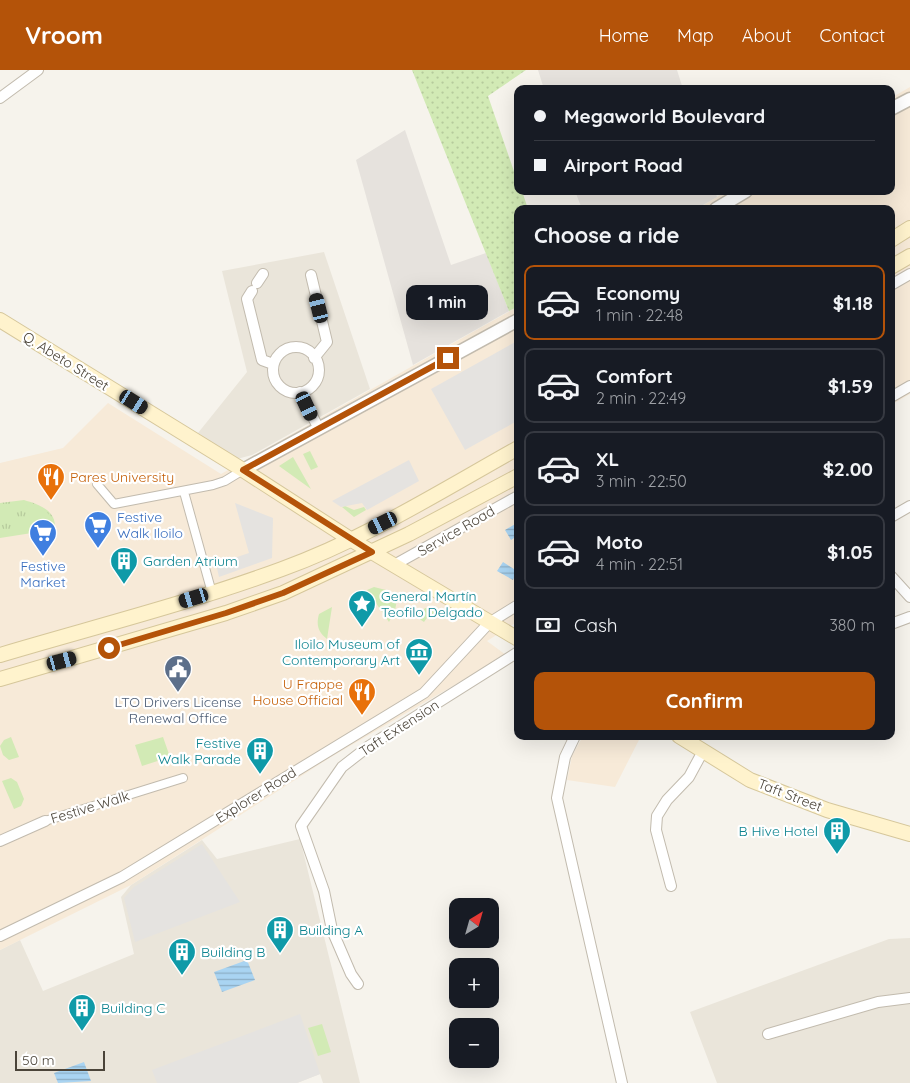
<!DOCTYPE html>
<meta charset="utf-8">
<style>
:root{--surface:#171b24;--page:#20242c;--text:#f1f3f6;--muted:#9ea1a6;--line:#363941;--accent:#b45309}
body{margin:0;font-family:Quicksand,sans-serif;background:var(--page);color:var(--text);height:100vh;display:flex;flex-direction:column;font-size:19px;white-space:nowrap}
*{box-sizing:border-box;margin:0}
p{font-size:16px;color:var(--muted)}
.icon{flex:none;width:28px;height:28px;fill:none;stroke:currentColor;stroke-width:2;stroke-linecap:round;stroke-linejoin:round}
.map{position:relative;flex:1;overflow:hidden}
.sheet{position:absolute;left:514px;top:135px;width:381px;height:535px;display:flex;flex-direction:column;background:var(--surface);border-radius:10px;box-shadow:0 5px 20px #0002}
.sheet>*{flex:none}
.top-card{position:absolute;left:514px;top:15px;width:381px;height:110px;border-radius:10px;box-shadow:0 5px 20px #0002;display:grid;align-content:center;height:110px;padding:0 20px;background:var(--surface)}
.needle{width:32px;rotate:37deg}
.buttons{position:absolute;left:449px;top:828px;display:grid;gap:10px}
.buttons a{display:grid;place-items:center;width:50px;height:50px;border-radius:10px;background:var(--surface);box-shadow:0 5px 20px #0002;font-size:25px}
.scale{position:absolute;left:15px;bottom:12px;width:90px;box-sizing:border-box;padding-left:5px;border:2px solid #4b4439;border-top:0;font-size:14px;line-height:18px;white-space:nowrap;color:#4b4439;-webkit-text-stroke:4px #fff;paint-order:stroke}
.end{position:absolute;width:22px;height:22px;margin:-11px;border:6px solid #b45309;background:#fff;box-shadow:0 0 0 2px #fff}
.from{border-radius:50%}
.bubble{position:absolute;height:35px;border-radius:10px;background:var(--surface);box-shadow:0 5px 20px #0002;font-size:16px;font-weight:700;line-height:35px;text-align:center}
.car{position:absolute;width:15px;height:30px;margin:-15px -8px;border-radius:6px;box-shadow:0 0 4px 1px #0007;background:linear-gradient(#222 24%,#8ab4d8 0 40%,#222 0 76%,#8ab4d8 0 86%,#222 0)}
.top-card b{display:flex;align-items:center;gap:18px;height:48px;font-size:19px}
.top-card b+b{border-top:1px solid var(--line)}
.top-card i{width:12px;height:12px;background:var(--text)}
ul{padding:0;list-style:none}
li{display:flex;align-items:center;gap:15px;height:75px;margin:0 10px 8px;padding:0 10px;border:2px solid var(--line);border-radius:10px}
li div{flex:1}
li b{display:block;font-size:19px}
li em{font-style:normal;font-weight:700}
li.on{border-color:var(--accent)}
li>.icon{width:45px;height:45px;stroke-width:1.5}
h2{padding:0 20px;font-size:22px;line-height:60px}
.pay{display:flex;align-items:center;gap:12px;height:55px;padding:0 20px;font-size:19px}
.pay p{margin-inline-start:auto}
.cta{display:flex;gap:10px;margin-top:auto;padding:10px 20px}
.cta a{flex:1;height:58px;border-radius:10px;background:var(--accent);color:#fff;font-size:20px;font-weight:700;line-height:58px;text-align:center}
header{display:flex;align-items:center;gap:30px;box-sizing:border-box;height:70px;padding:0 25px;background:var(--accent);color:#fff}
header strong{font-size:24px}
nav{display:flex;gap:28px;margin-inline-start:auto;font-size:18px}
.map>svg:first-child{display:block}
.residential{fill:#eae5da}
.commercial{fill:#f7ead8}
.industrial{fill:#e6e2dd}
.grass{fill:url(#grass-dots)}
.park{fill:url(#park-tufts)}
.garden{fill:#d2eab5}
.parking{fill:#e5e3e0}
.water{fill:url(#water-rules)}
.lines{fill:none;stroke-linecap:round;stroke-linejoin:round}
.pedestrian-casing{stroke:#c2bbae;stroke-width:10}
.minor-casing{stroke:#c2bbae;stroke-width:12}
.tertiary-casing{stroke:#c2bbae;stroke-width:15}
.secondary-casing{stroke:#d6c79b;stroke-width:16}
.pedestrian{stroke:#fff;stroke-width:8}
.minor{stroke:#fff;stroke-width:10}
.tertiary{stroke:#fff;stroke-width:12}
.secondary{stroke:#fff3cd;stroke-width:14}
.route{stroke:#b45309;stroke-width:6}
.labels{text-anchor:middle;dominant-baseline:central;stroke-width:4.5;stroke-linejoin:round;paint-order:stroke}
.street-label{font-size:14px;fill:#4b4439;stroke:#fff}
.food-label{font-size:14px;fill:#c56008;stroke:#fff;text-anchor:start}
.shop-label{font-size:14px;fill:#366cbe;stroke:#fff;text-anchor:start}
.culture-label{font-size:14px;fill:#0d838f;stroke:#fff;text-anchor:start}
.service-label{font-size:14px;fill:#4e5e75;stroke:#fff}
</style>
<header>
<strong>Vroom</strong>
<nav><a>Home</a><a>Map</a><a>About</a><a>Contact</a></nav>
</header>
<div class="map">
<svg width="910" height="1013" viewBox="0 0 910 1013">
<defs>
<pattern id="grass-dots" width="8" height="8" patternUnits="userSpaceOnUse" patternTransform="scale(1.25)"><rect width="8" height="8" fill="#d2eab5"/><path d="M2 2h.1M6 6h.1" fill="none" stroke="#b6ca9c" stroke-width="1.8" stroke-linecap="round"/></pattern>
<pattern id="park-tufts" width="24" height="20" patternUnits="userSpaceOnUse" patternTransform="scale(1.25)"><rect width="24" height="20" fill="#d2eab5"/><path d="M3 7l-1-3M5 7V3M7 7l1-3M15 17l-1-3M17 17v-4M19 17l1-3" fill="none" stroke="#b6ca9c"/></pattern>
<pattern id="water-rules" width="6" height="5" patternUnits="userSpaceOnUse" patternTransform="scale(1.25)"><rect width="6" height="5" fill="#a9d4f2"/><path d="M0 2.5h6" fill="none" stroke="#8caec5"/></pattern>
</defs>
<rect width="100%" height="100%" fill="#f6f3ec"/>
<path class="residential" d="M324,182L370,319L252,385L237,389L198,363L247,302L222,201Z
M300,769L360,1013H323L320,1004L297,1013H0V880L20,870L43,921L134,884L121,827L131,815L202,770L217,789Z
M910,868V1013H717L690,942L889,869Z"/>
<path class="commercial" d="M910,17V324L891,335V139H697L727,121H891V28Z
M517,237V552L487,571L506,585L331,687L131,815L0,880V393L63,378L108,333L221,404Z
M583,666H641L615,717L567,710L572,686Z"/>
<path class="industrial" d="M538,0H677L683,19H544Z
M405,60L451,195L486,183L509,241L413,295L356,90Z
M575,121H715L717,127L696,139H582Z"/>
<path class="grass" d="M412,0H526L488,26L517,110L518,121H522L528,139H518L517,237L509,241Z"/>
<path class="park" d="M24,430C37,434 54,439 55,455L51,460L0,468V433Z"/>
<path class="garden" d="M310,381L318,397L311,400L303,384Z
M293,387L311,419L279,396Z
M26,432L43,438L54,450L53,455L49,457L40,450H30Z
M345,436L354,440L364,437L366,440L354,447L342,437Z
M374,517L390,521L397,530L395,540L389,552L367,520Z
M332,537L327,569C318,562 316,555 319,544Z
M425,538L433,539L437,543L429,545L424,552L418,548Z
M11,667L19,687L9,690L3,685L0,676L4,670Z
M163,667L170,687L142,696L135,675Z
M11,708L17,712L24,729L21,736L14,739L2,711Z
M322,954L331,982L318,986L308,958Z"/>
<path class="parking" d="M517,271V351L465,380L431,319Z
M409,390L419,411L367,440L362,433L341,437L332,431Z
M235,433L273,448L272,488L219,507L216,494L249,483Z
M202,774L240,832L135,872L124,828L134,817Z
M300,944L320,1004L297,1013H157L152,1000Z"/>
<path class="water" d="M517,453V466L511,470L505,460Z
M503,492L517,501L513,510L497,501Z
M247,890L255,910L222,922L214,902Z
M84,992L91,1011L58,1013L54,1003Z"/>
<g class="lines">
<defs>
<path id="pedestrian" d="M97,414L114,434L213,415L225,411L243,400
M184,422L212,523
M45,751L183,708"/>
<path id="minor" d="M0,28L38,0
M311,205L327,272L314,288
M257,213L263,204
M891,215L910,204
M252,221L247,229L262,290L273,294
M273 300a23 23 0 1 1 46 0a23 23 0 1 1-46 0Z
M300,322L319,359
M891,327L910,316
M891,447L910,436
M394,495L518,426
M891,506L910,527
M891,554L910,547
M575,666L565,687L557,728L622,1013
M0,771L45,751
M671,816L656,760L657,746L667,730L689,707L703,681
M0,866L122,807L424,623L489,553L518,535
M358,914L351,904L332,860L324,821L301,756L342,697L369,676L518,582
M768,964L878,932L910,928"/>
<path id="tertiary" d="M891,39L910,29
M716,139L746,121
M243,400L518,250"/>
<path id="secondary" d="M891,170L910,158
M891,197L910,186
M0,250L243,400L350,469L518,569
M0,585C94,557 190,533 282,499C365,469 441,421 518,378
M0,609L226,543L283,523L409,464L518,406
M679,666L750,710L827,740L910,764"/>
</defs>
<use href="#pedestrian" class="pedestrian-casing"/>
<use href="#minor" class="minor-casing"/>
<use href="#tertiary" class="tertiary-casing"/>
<use href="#secondary" class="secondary-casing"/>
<use href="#pedestrian" class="pedestrian"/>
<use href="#minor" class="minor"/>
<use href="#tertiary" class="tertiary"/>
<use href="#secondary" class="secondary"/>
</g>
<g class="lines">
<path class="route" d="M109,578L226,543L283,523L372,482L243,400L448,288"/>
</g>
<defs>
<symbol id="restaurant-pin" viewBox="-11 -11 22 30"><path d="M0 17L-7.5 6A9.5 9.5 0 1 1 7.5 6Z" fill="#e8710a" stroke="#fff"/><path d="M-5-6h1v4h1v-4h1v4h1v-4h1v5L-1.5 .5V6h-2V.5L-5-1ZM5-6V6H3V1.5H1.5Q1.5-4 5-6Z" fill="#fff"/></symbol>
<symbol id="supermarket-pin" viewBox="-11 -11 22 30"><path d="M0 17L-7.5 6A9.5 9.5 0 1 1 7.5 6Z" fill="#3f7fe0" stroke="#fff"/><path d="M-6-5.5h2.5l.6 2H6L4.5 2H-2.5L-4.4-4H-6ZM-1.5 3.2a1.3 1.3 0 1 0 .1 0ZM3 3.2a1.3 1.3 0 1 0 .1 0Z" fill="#fff"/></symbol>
<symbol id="building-pin" viewBox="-11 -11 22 30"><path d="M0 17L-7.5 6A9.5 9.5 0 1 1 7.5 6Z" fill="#0f9aa8" stroke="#fff"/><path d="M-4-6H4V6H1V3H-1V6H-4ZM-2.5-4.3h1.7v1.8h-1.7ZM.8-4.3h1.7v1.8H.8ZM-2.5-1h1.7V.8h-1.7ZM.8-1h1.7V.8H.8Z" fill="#fff"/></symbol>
<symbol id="sight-pin" viewBox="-11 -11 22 30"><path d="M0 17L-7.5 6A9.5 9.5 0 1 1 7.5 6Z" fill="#0f9aa8" stroke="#fff"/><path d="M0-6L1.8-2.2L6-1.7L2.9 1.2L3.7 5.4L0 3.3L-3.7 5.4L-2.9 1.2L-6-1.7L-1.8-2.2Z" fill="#fff"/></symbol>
<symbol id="museum-pin" viewBox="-11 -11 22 30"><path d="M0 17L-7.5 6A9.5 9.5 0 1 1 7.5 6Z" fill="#0f9aa8" stroke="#fff"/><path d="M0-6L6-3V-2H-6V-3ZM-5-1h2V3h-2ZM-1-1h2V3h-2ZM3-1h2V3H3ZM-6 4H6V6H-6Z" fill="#fff"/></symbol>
<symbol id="civic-pin" viewBox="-11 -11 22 30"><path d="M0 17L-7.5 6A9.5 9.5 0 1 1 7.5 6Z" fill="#5c6f8a" stroke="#fff"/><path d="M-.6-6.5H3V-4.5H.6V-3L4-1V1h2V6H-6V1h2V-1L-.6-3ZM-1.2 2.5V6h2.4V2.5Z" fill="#fff"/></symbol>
</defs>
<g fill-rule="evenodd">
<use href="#restaurant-pin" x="35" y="391" width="32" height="43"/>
<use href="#supermarket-pin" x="82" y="439" width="32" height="43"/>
<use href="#supermarket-pin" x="27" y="447" width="32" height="43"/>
<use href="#building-pin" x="108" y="475" width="32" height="43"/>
<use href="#sight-pin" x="346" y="518" width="32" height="43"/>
<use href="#museum-pin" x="403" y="566" width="32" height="43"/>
<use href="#civic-pin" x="162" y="583" width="32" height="43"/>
<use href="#restaurant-pin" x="346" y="606" width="32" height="43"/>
<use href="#building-pin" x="244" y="665" width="32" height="43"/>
<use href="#building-pin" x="821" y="745" width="32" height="43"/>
<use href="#building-pin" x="264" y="844" width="32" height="43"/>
<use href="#building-pin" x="166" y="866" width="32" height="43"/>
<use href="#building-pin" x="66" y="922" width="32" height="43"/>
</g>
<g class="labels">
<g class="street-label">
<text transform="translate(66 291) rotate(32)">Q. Abeto Street</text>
<text transform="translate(456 461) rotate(-30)">Service Road</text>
<text transform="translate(399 658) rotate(-33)">Taft Extension</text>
<text transform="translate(256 725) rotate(-32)">Explorer Road</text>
<text transform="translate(790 725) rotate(21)">Taft Street</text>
<text transform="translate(90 737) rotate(-17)">Festive Walk</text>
</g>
<g class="food-label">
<text x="70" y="407">Pares University</text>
<text x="343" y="614" text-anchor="end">U Frappe<tspan x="343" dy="16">House Official</tspan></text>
</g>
<g class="shop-label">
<text x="117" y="447">Festive<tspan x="117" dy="16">Walk Iloilo</tspan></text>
<text x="43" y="496" text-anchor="middle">Festive<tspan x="43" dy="16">Market</tspan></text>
</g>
<g class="culture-label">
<text x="143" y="491">Garden Atrium</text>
<text x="381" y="526">General Martín<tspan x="381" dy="16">Teofilo Delgado</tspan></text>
<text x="400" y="574" text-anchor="end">Iloilo Museum of<tspan x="400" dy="16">Contemporary Art</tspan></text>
<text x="241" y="673" text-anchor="end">Festive<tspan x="241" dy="16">Walk Parade</tspan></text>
<text x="818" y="761" text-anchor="end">B Hive Hotel</text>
<text x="299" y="860">Building A</text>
<text x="201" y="882">Building B</text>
<text x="101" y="938">Building C</text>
</g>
<g class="service-label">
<text x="178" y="632">LTO Drivers License<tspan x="178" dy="16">Renewal Office</tspan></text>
</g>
</g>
</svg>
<div class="buttons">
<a><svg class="needle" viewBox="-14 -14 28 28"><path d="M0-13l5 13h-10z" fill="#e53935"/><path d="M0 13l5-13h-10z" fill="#9ea1a6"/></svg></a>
<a>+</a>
<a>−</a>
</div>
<div class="scale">50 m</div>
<i class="end from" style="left:109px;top:578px"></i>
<i class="end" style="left:448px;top:288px"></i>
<div class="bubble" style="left:406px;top:215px;width:82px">1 min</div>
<i class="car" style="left:319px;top:238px;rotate:346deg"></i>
<i class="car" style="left:134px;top:332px;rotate:122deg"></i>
<i class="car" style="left:307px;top:336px;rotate:155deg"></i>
<i class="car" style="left:383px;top:453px;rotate:244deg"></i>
<i class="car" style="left:194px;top:528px;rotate:253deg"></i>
<i class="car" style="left:62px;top:591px;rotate:75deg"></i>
<div class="top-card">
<b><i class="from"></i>Megaworld Boulevard</b>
<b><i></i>Airport Road</b>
</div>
<section class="sheet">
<h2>Choose a ride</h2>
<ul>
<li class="on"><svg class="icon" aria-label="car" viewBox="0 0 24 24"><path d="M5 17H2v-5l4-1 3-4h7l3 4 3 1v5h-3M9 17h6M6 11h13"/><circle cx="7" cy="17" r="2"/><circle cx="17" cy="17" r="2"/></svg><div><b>Economy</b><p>1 min · 22:48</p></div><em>$1.18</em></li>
<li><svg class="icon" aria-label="car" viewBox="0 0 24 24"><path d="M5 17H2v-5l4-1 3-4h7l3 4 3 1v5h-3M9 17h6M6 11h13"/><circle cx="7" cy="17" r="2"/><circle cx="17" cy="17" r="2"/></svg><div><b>Comfort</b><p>2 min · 22:49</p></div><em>$1.59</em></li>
<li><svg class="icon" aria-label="car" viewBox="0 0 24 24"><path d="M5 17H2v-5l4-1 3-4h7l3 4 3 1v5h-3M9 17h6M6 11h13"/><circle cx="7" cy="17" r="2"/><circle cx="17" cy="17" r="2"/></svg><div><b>XL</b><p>3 min · 22:50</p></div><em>$2.00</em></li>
<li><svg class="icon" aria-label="car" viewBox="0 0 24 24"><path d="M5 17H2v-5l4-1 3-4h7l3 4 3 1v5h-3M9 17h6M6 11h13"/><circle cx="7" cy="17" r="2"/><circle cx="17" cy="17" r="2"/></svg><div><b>Moto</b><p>4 min · 22:51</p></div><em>$1.05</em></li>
</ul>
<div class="pay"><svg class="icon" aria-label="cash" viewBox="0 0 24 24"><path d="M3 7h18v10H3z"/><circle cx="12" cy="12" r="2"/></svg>Cash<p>380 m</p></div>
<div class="cta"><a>Confirm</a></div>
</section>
</div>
